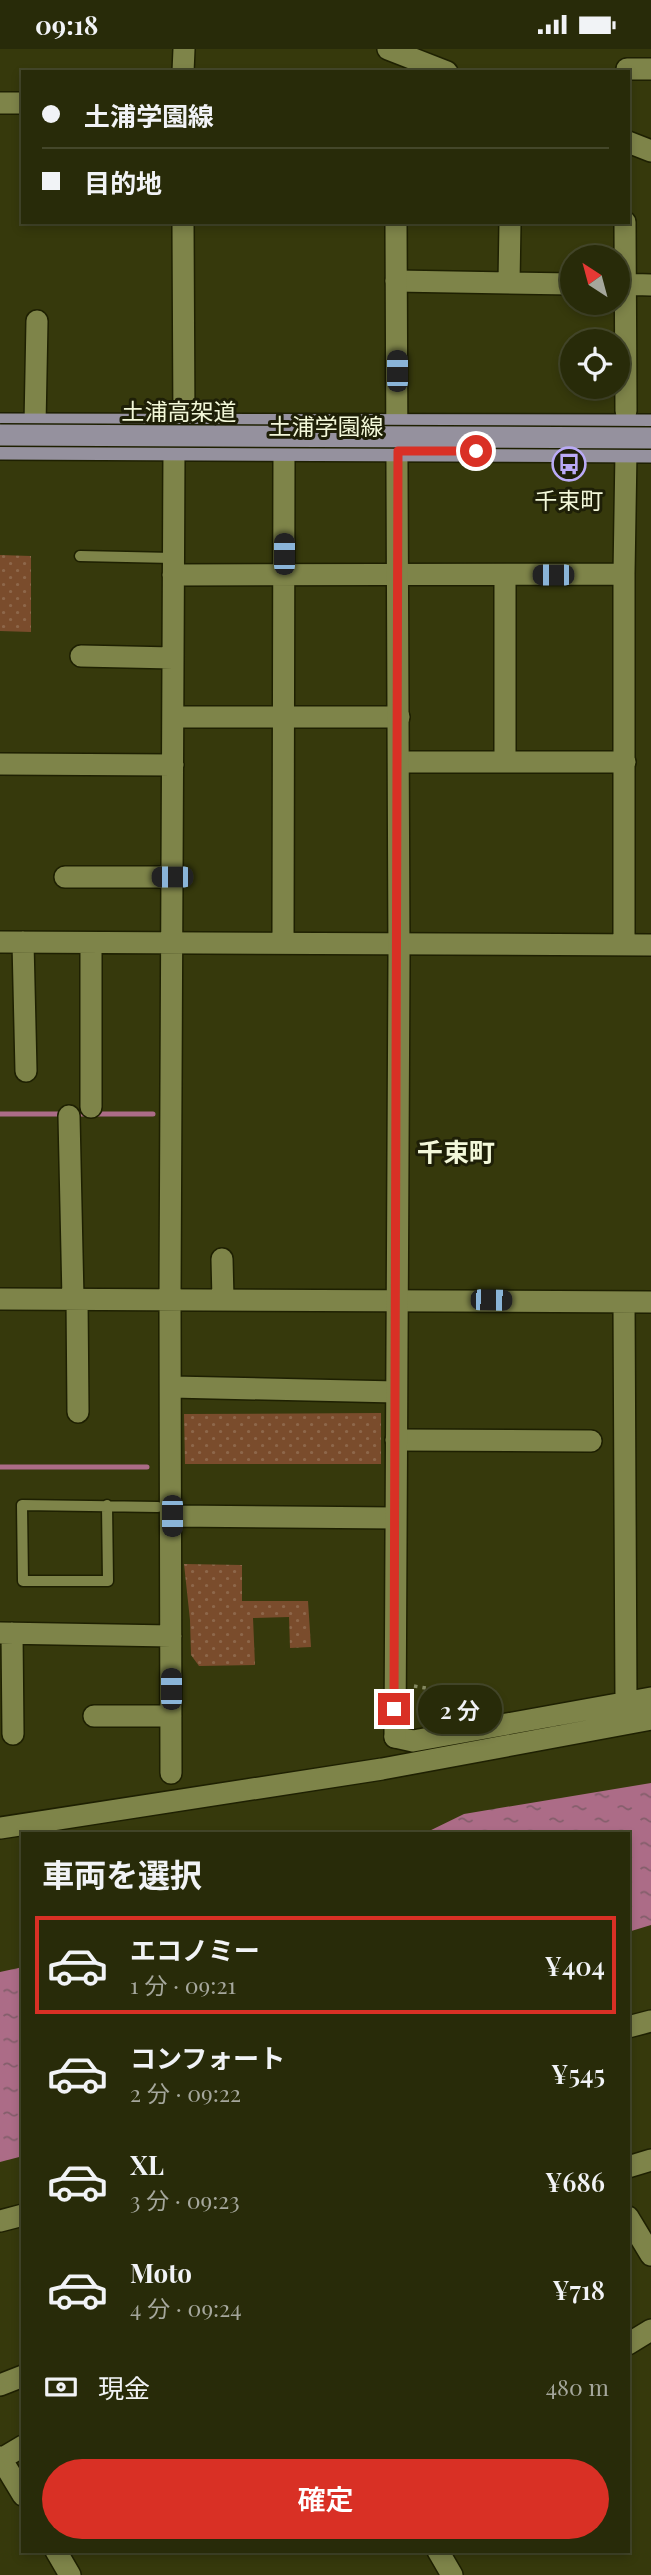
<!DOCTYPE html>
<html lang="ja">
<meta charset="utf-8">
<style>
:root{--surface:#282b09;--page:#343717;--text:#f1f3f6;--muted:#a5a79c;--line:#44472a;--accent:#d93025}
body{margin:0;font-family:"Playfair Display","Noto Sans JP",serif;background:var(--page);color:var(--text);height:100vh;display:flex;flex-direction:column;font-size:26px;white-space:nowrap}
*{box-sizing:border-box;margin:0}
p{font-size:23px;color:var(--muted)}
.icon{flex:none;width:38px;height:38px;fill:none;stroke:currentColor;stroke-width:2;stroke-linecap:round;stroke-linejoin:round}
.map{position:relative;flex:1;overflow:hidden}
.panel{position:absolute;left:21px;top:1783px;width:609px;height:721px;display:flex;flex-direction:column;background:var(--surface);border-radius:0px;box-shadow:0 4px 10px #0003,0 0 0 2px var(--line)}
.panel>*{flex:none}
.top-card{position:absolute;left:21px;top:21px;width:609px;height:154px;border-radius:0px;box-shadow:0 4px 10px #0003,0 0 0 2px var(--line);display:grid;align-content:center;height:154px;padding:0 21px;background:var(--surface)}
.needle{width:46px;rotate:324deg}
.controls{position:absolute;left:560px;top:196px;display:grid;gap:14px}
.controls a{display:grid;place-items:center;width:70px;height:70px;border-radius:50%;background:var(--surface);box-shadow:0 4px 10px #0003,0 0 0 2px var(--line);font-size:35px}
.end{position:absolute;width:32px;height:32px;margin:-16px;border:9px solid #d93025;background:#fff;box-shadow:0 0 0 4px #fff}
.from{border-radius:50%}
.bubble{position:absolute;height:49px;border-radius:24px;background:var(--surface);box-shadow:0 4px 10px #0003,0 0 0 2px var(--line);font-size:23px;font-weight:600;line-height:49px;text-align:center}
.car{position:absolute;width:21px;height:42px;margin:-21px -10px;border-radius:9px;box-shadow:0 0 5px 2px #0007;background:linear-gradient(#222 24%,#8ab4d8 0 40%,#222 0 76%,#8ab4d8 0 86%,#222 0)}
.top-card b{display:flex;align-items:center;gap:24px;height:66px;font-size:26px}
.top-card b+b{border-top:2px solid var(--line)}
.top-card i{width:18px;height:18px;background:var(--text)}
ul{padding:0;list-style:none}
li{display:flex;align-items:center;gap:21px;height:98px;margin:0 14px 10px;padding:0 7px;border:4px solid transparent;border-radius:0px}
li div{flex:1}
li b{display:block;font-size:26px}
li em{font-style:normal;font-weight:600}
li.selected{border-color:var(--accent)}
li>.icon{width:63px;height:63px;stroke-width:1.5}
h2{padding:0 21px;font-size:32px;line-height:84px}
.pay{display:flex;align-items:center;gap:18px;height:77px;padding:0 21px;font-size:26px}
.pay p{margin-inline-start:auto}
.action{display:flex;gap:14px;margin-top:auto;padding:14px 21px}
.action a{flex:1;height:80px;border-radius:42px;background:var(--accent);color:#fff;font-size:28px;font-weight:600;line-height:80px;text-align:center}
.status{display:flex;justify-content:space-between;align-items:center;height:49px;padding:0 35px;background:var(--surface);direction:ltr}
.status svg{height:19px;fill:currentColor}
.map>svg:first-child{display:block}
.grass{fill:url(#grass-dots)}
.water{fill:url(#water-ripples)}
.lines{fill:none;stroke-linecap:round;stroke-linejoin:round}
.stream{stroke:#ac6c87;stroke-width:5}
.lane-casing{stroke:#1e2002;stroke-width:13}
.street-casing{stroke:#1e2002;stroke-width:24}
.secondary-casing{stroke:#1e2002;stroke-width:24}
.primary-casing{stroke:#1e2002;stroke-width:24}
.path{stroke:#858962;stroke-width:3.5;stroke-dasharray:3.5 5;stroke-linecap:butt}
.lane{stroke:#7e8449;stroke-width:10}
.street{stroke:#7e8449;stroke-width:21}
.secondary{stroke:#7e8449;stroke-width:21}
.primary{stroke:#95919e;stroke-width:21}
.primary-bridge-casing{stroke:#1e2002;stroke-width:24;stroke-linecap:butt}
.primary-bridge{stroke:#95919e;stroke-width:21}
.route{stroke:#d93025;stroke-width:9}
.labels{text-anchor:middle;dominant-baseline:central;stroke-width:6;stroke-linejoin:round;paint-order:stroke}
.street-label{font-size:23px;fill:#f3f8d9;stroke:#1e1f07}
.poi-label{font-size:23px;fill:#f3f8d9;stroke:#1e1f07}
.quarter-label{font-size:26px;font-weight:bold;fill:#f3f8d9;stroke:#1e1f07}
</style>
<div class="status"><b>09:18</b><svg viewBox="0 0 49 12"><path d="M0 12V9h3v3zM5 12V6h3v6zM10 12V3h3v9zM15 12V0h3v12zM26 1h20v11H26zM47 4h2v5h-2z"/></svg></div>
<div class="map">
<svg width="651" height="2526" viewBox="0 0 651 2526">
<defs>
<pattern id="grass-dots" width="8" height="8" patternUnits="userSpaceOnUse" patternTransform="scale(1.75)"><rect width="8" height="8" fill="#7a4c2c"/><path d="M2 2h.1M6 6h.1" fill="none" stroke="#8d674a" stroke-width="1.8" stroke-linecap="round"/></pattern>
<pattern id="water-ripples" width="26" height="14" patternUnits="userSpaceOnUse" patternTransform="scale(1.75)"><rect width="26" height="14" fill="#ac6c87"/><path d="M2 4q2-2 4 0t4 0M15 11q2-2 4 0t4 0" fill="none" stroke="#845e6b"/></pattern>
</defs>
<rect width="100%" height="100%" fill="#36390c"/>
<path class="grass" d="M0,506L31,507V583L0,582Z
M381,1364V1415H185L184,1365Z
M184,1515L242,1516V1552H308L311,1598L290,1599L289,1568L253,1569L255,1616L199,1617L191,1606L190,1571Z"/>
<path class="water" d="M651,1734V1876L628,1883V1785H423L464,1765Z
M23,1918V2107L0,2113V1923Z"/>
<g class="lines">
<path class="stream" d="M0,1065H63
M73,1065H153
M0,1418H147"/>
<defs>
<path id="lane" d="M80,507L173,509
M107,1456L108,1532H23L22,1456L158,1458"/>
<path id="street" d="M627,20H651
M183,23L184,0
M0,54H23
M625,173L626,362
M396,232L572,235
M509,234L510,173
M618,235L651,236
M35,375L37,272
M173,526L624,525
M81,607L173,609
M173,668H399
M505,712V526
M399,713H625
M0,715L173,716
M65,828H172
M0,893L651,896
M23,893L26,1022
M283,894L284,402
M624,896V525L626,403
M91,1058V894
M69,1067L73,1250
M222,1210L223,1250
M0,1250L651,1253
M77,1250L78,1363
M624,1253L626,1653
M172,1338L396,1343
M396,1391L591,1392
M172,1467L395,1469
M0,1584L171,1587
M12,1584L13,1685
M94,1667H171
M395,1688L413,1692L651,1649
M171,1724L170,1250L174,401L184,376L183,173
M0,1779L382,1720L651,1670
M628,1978L651,1972
M628,2118L651,2111
M628,2168L651,2206
M0,2172L23,2166
M628,2295L651,2281
M0,2336L23,2327
M0,2408L23,2446
M1,2410L23,2397
M56,2502L70,2526
M438,2502L452,2526"/>
<path id="secondary" d="M388,0L447,23
M628,93L651,102
M395,1688L399,909L396,173"/>
<path id="primary" d="M0,375L651,376
M0,400L651,403"/>
</defs>
<use href="#lane" class="lane-casing"/>
<use href="#street" class="street-casing"/>
<use href="#secondary" class="secondary-casing"/>
<use href="#primary" class="primary-casing"/>
<path class="path" d="M414,1637L448,1643L477,1662
M429,1665H444"/>
<use href="#lane" class="lane"/>
<use href="#street" class="street"/>
<use href="#secondary" class="secondary"/>
<use href="#primary" class="primary"/>
<defs>
<path id="primary-bridge" d="M0,386L651,389"/>
</defs>
<use href="#primary-bridge" class="primary-bridge-casing"/>
<use href="#primary-bridge" class="primary-bridge"/>
</g>
<g class="lines">
<path class="route" d="M394,1660L398,402H476"/>
</g>
<defs>
<symbol id="bus-ring" viewBox="-11 -11 22 22"><circle r="9.5" fill="#1e1f07" stroke="#baaaf6" stroke-width="1.5"/><path d="M-5-6H5V4H4V6H2V4H-2V6H-4V4H-5ZM-3.5-4V0h7V-4ZM-3.5 1.2v1.5H-2V1.2ZM2 1.2v1.5H3.5V1.2Z" fill="#baaaf6"/></symbol>
</defs>
<g fill-rule="evenodd">
<use href="#bus-ring" x="550" y="396" width="38" height="38"/>
</g>
<g class="labels">
<g class="street-label">
<text x="179" y="361">土浦高架道</text>
<text x="326" y="376">土浦学園線</text>
</g>
<g class="poi-label">
<text x="569" y="450">千束町</text>
</g>
<g class="quarter-label">
<text x="456" y="1102">千束町</text>
</g>
</g>
</svg>
<div class="controls">
<a><svg class="needle" viewBox="-14 -14 28 28"><path d="M0-13l5 13h-10z" fill="#e53935"/><path d="M0 13l5-13h-10z" fill="#a5a79c"/></svg></a>
<a><svg class="icon" aria-label="locate" viewBox="0 0 24 24"><circle cx="12" cy="12" r="6"/><path d="M12 2v4M12 18v4M2 12h4M18 12h4"/></svg></a>
</div>
<i class="end from" style="left:476px;top:402px"></i>
<i class="end" style="left:394px;top:1660px"></i>
<div class="bubble" style="left:418px;top:1636px;width:84px">2 分</div>
<i class="car" style="left:397px;top:322px;rotate:0deg"></i>
<i class="car" style="left:284px;top:505px;rotate:0deg"></i>
<i class="car" style="left:553px;top:526px;rotate:270deg"></i>
<i class="car" style="left:172px;top:828px;rotate:270deg"></i>
<i class="car" style="left:491px;top:1251px;rotate:91deg"></i>
<i class="car" style="left:172px;top:1467px;rotate:180deg"></i>
<i class="car" style="left:171px;top:1640px;rotate:0deg"></i>
<div class="top-card">
<b><i class="from"></i>土浦学園線</b>
<b><i></i>目的地</b>
</div>
<section class="panel">
<h2>車両を選択</h2>
<ul>
<li class="selected"><svg class="icon" aria-label="car" viewBox="0 0 24 24"><path d="M5 17H2v-5l4-1 3-4h7l3 4 3 1v5h-3M9 17h6M6 11h13"/><circle cx="7" cy="17" r="2"/><circle cx="17" cy="17" r="2"/></svg><div><b>エコノミー</b><p>1 分 · 09:21</p></div><em>¥404</em></li>
<li><svg class="icon" aria-label="car" viewBox="0 0 24 24"><path d="M5 17H2v-5l4-1 3-4h7l3 4 3 1v5h-3M9 17h6M6 11h13"/><circle cx="7" cy="17" r="2"/><circle cx="17" cy="17" r="2"/></svg><div><b>コンフォート</b><p>2 分 · 09:22</p></div><em>¥545</em></li>
<li><svg class="icon" aria-label="car" viewBox="0 0 24 24"><path d="M5 17H2v-5l4-1 3-4h7l3 4 3 1v5h-3M9 17h6M6 11h13"/><circle cx="7" cy="17" r="2"/><circle cx="17" cy="17" r="2"/></svg><div><b>XL</b><p>3 分 · 09:23</p></div><em>¥686</em></li>
<li><svg class="icon" aria-label="car" viewBox="0 0 24 24"><path d="M5 17H2v-5l4-1 3-4h7l3 4 3 1v5h-3M9 17h6M6 11h13"/><circle cx="7" cy="17" r="2"/><circle cx="17" cy="17" r="2"/></svg><div><b>Moto</b><p>4 分 · 09:24</p></div><em>¥718</em></li>
</ul>
<div class="pay"><svg class="icon" aria-label="cash" viewBox="0 0 24 24"><path d="M3 7h18v10H3z"/><circle cx="12" cy="12" r="2"/></svg>現金<p>480 m</p></div>
<div class="action"><a>確定</a></div>
</section>
</div>
